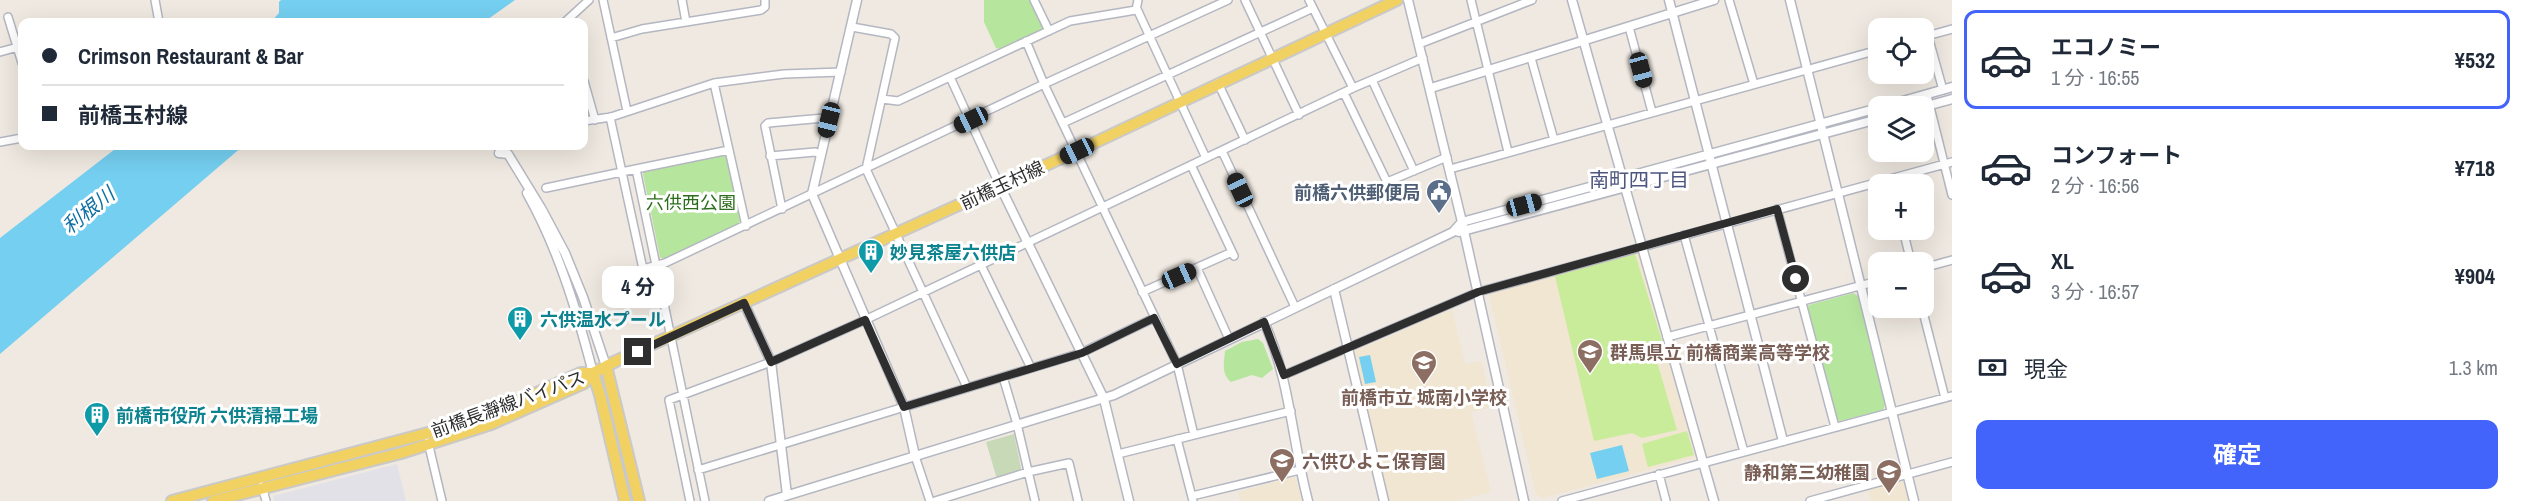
<!DOCTYPE html>
<html lang="ja">
<meta charset="utf-8">
<style>
:root{--surface:#fff;--page:#f6f6f7;--text:#1f2937;--muted:#747a83;--line:#e0e1e3;--accent:#4264fb}
body{margin:0;font-family:"Archivo Narrow","Noto Sans JP",sans-serif;background:var(--page);color:var(--text);height:100vh;display:flex;flex-direction:column;font-size:22px;white-space:nowrap}
*{box-sizing:border-box;margin:0}
p{font-size:20px;color:var(--muted)}
.icon{flex:none;width:33px;height:33px;fill:none;stroke:currentColor;stroke-width:2;stroke-linecap:round;stroke-linejoin:round}
.map{position:relative;flex:1;overflow:hidden}
.drawer{display:flex;flex-direction:column;background:var(--surface);width:570px}
.drawer>*{flex:none}
.banner{position:absolute;left:18px;top:18px;width:570px;height:132px;border-radius:12px;box-shadow:0 6px 24px #0002;display:grid;align-content:center;height:132px;padding:0 24px;background:var(--surface)}
.controls{position:absolute;left:1868px;top:18px;display:grid;gap:12px}
.controls a{display:grid;place-items:center;width:66px;height:66px;border-radius:12px;background:var(--surface);box-shadow:0 6px 24px #0002;font-size:30px}
.end{position:absolute;width:27px;height:27px;margin:-14px;border:8px solid #2e2e2e;background:#fff;box-shadow:0 0 0 3px #fff}
.from{border-radius:50%}
.bubble{position:absolute;height:42px;border-radius:12px;background:var(--surface);box-shadow:0 6px 24px #0002;font-size:20px;font-weight:700;line-height:42px;text-align:center}
.car{position:absolute;width:18px;height:36px;margin:-18px -9px;border-radius:8px;box-shadow:0 0 4px 2px #0007;background:linear-gradient(#222 24%,#8ab4d8 0 40%,#222 0 76%,#8ab4d8 0 86%,#222 0)}
.banner b{display:flex;align-items:center;gap:21px;height:57px;font-size:22px}
.banner b+b{border-top:2px solid var(--line)}
.banner i{width:15px;height:15px;background:var(--text)}
ul{padding:10px 0 0;list-style:none}
li{display:flex;align-items:center;gap:18px;height:99px;margin:0 12px 9px;padding:0 12px;border:3px solid transparent;border-radius:12px}
li div{flex:1}
li b{display:block;font-size:22px}
li em{font-style:normal;font-weight:700}
li.selected{border-color:var(--accent)}
li>.icon{width:54px;height:54px;stroke-width:1.5}
.pay{display:flex;align-items:center;gap:15px;height:66px;padding:0 24px;font-size:22px}
.pay p{margin-inline-start:auto}
.primary-button{display:flex;gap:12px;margin-top:auto;padding:12px 24px}
.primary-button a{flex:1;height:69px;border-radius:12px;background:var(--accent);color:#fff;font-size:24px;font-weight:700;line-height:69px;text-align:center}
main{display:flex;flex:1;min-height:0}
.map>svg:first-child{display:block}
.industrial{fill:#e3e1e8}
.education{fill:#f0e6d1}
.green{fill:#b6e59e}
.cemetery{fill:#c8d9b8}
.pitch{fill:#c9ec9a}
.water{fill:#75cff0}
.lines{fill:none;stroke-linecap:round;stroke-linejoin:round}
.minor-casing{stroke:#b4b7c1;stroke-width:10}
.tertiary-casing{stroke:#b4b7c1;stroke-width:11}
.primary-casing{stroke:#c9c9c9;stroke-width:14}
.minor{stroke:#fff;stroke-width:7}
.tertiary{stroke:#fff;stroke-width:8}
.primary{stroke:#f2d163;stroke-width:10}
.route{stroke:#2e2e2e;stroke-width:8}
.labels{text-anchor:middle;dominant-baseline:central;stroke-width:6;stroke-linejoin:round;paint-order:stroke}
.street-label{font-size:18px;fill:#2e2e2e;stroke:#fff}
.service-label{font-size:18px;font-weight:bold;fill:#4e5e75;stroke:#fff;text-anchor:end}
.park-label{font-size:18px;fill:#2c6e1b;stroke:#fff}
.culture-label{font-size:18px;font-weight:bold;fill:#0d838f;stroke:#fff;text-anchor:start}
.education-label{font-size:18px;font-weight:bold;fill:#785e54;stroke:#fff;text-anchor:start}
.neighbourhood-label{font-size:20px;fill:#4d5680;stroke:#fff}
.water-label{font-size:20px;font-style:italic;fill:#0d6fa3;stroke:#fff}
</style>
<main>
<div class="map">
<svg width="1952" height="501" viewBox="0 0 1952 501">
<rect width="100%" height="100%" fill="#efe9e1"/>
<path class="industrial" d="M397,464L406,501H274L273,496Z"/>
<path class="education" d="M1636,252L1639,255L1695,455L1693,458L1543,498L1536,494L1489,294Z
M1452,309L1465,364L1481,361L1492,407L1471,412L1491,492L1458,501H1387L1353,354L1355,351Z
M1295,477L1302,501H1240L1238,492Z
M1901,480L1904,483L1909,501H1871L1868,489Z"/>
<path class="green" d="M1031,0L1043,26L1041,30L1000,49L996,48L984,22V0Z
M723,153L727,157L740,221L738,225L664,259L660,257L643,174L645,170Z
M1853,293L1858,296L1885,405L1883,410L1840,421L1836,419L1807,308L1809,305Z
M1258,339L1263,343L1273,369L1262,378L1252,375L1231,382C1221,374 1224,363 1225,351L1242,342Z"/>
<path class="cemetery" d="M1014,434L1021,468L1019,472L997,479L986,442Z"/>
<path class="pitch" d="M1635,254L1663,344L1653,348L1677,430L1642,438L1632,433L1594,441L1555,276Z
M1687,431L1694,455L1648,467L1642,444Z"/>
<path class="water" d="M281,0H515L484,22H271L279,13V2Z
M119,146H243L0,354V238Z
M1370,355L1376,382L1365,384L1359,357Z
M1622,445L1629,471L1597,479L1590,453Z"/>
<g class="lines">
<defs>
<path id="minor" d="M155,0L159,22
M603,0L627,111
M682,0L686,22
M1034,0L1049,31
M1245,0L1299,115
M1309,0L1353,88
M1471,0L1508,152
M1729,0L1754,84
M1137,9L1206,158
M8,17L22,63
M565,22L589,0
M852,27L891,34L895,38L866,169L965,383
M1629,27L1652,112
M1928,36L1943,90
M1923,37L1952,29
M611,38L642,29L761,10L765,7V0
M1026,41L1044,84L1177,364L1194,435
M1419,44L1532,0
M0,52L18,47
M1531,58L1554,140
M950,77L1000,186
M1372,80L1414,171
M584,81L595,120
M714,83L746,226
M1218,83L1245,140
M1344,93L1387,182L1447,157
M1927,95L1952,195
M882,99L898,101L1070,21L1136,10L1138,0
M610,117L643,269L665,263L1044,84L1228,0
M584,121L611,117L714,83L784,74L841,72
M1063,123L1313,8
M0,142L22,138
M1222,151L1295,307
M499,153L508,146
M770,156L815,152L820,154
M1191,165L1234,256
M1450,169L1878,50
M546,188L636,169
M782,209L765,126L768,123L824,118L829,120
M1777,209L1835,427
M1903,230L1911,262
M1684,235L1744,452
M981,265L1031,368
M1197,268L1229,339
M1923,268L1952,260
M1142,292L1232,252
M1922,308L1945,398
M1667,337L1878,281
M1284,375L1478,292L1952,162
M1003,377L1017,424L1035,501
M1177,439L1193,501
M428,442L442,501
M1118,454L1291,411
M915,456L930,501
M698,470L1081,353L1154,318
M1659,474L1666,501
M262,486L266,501
M1192,496L1300,470
M690,501L669,400L771,362L865,320L1353,88L1423,58
M705,501L636,169L729,150
M935,501L1028,472L1069,463L1078,501
M1562,501L1952,396
M1810,501L1952,462"/>
<path id="tertiary" d="M857,0L812,194L904,407L915,456
M1408,0L1462,222L1524,501
M1572,0L1714,501
M1669,0L1783,441
M1790,0L1914,501
M1431,88L1714,0
M1885,106L1952,87
M1923,107L1952,99
M499,153L508,154L541,208L565,253L583,297L606,366
M1000,186L1104,399L1129,501
M527,193C558,248 577,311 593,373
M1459,232L1878,119
M1334,289L1384,501
M744,303L771,362L787,495
M1264,322C1290,379 1292,441 1308,501
M769,501L1114,395L1453,232L1462,222L1878,108"/>
<path id="primary" d="M606,366L639,501
M593,373L600,395L625,501
M172,501L447,428L490,414L581,373H593
M213,501L401,453L491,424L584,383L593,373L616,361L1077,151L1397,0"/>
</defs>
<use href="#minor" class="minor-casing"/>
<use href="#tertiary" class="tertiary-casing"/>
<use href="#primary" class="primary-casing"/>
<use href="#minor" class="minor"/>
<use href="#tertiary" class="tertiary"/>
<use href="#primary" class="primary"/>
</g>
<g class="lines">
<path class="route" d="M638,352L744,303L771,362L865,320L904,407L1082,353L1154,318L1177,364L1264,322L1284,375L1478,292L1777,209L1796,279"/>
</g>
<defs>
<symbol id="civic-pin" viewBox="-11 -11 22 30"><path d="M0 17L-7.5 6A9.5 9.5 0 1 1 7.5 6Z" fill="#5c6f8a" stroke="#fff"/><path d="M-.6-6.5H3V-4.5H.6V-3L4-1V1h2V6H-6V1h2V-1L-.6-3ZM-1.2 2.5V6h2.4V2.5Z" fill="#fff"/></symbol>
<symbol id="building-pin" viewBox="-11 -11 22 30"><path d="M0 17L-7.5 6A9.5 9.5 0 1 1 7.5 6Z" fill="#0f9aa8" stroke="#fff"/><path d="M-4-6H4V6H1V3H-1V6H-4ZM-2.5-4.3h1.7v1.8h-1.7ZM.8-4.3h1.7v1.8H.8ZM-2.5-1h1.7V.8h-1.7ZM.8-1h1.7V.8H.8Z" fill="#fff"/></symbol>
<symbol id="school-pin" viewBox="-11 -11 22 30"><path d="M0 17L-7.5 6A9.5 9.5 0 1 1 7.5 6Z" fill="#8d6e63" stroke="#fff"/><path d="M0-5L7-2L0 1L-7-2ZM-4 1L0 2.5L4 1V4Q0 6-4 4Z" fill="#fff"/></symbol>
</defs>
<g fill-rule="evenodd">
<use href="#civic-pin" x="1424" y="177" width="30" height="40"/>
<use href="#building-pin" x="856" y="237" width="30" height="40"/>
<use href="#building-pin" x="505" y="304" width="30" height="40"/>
<use href="#school-pin" x="1575" y="337" width="30" height="40"/>
<use href="#school-pin" x="1409" y="348" width="30" height="40"/>
<use href="#building-pin" x="82" y="400" width="30" height="40"/>
<use href="#school-pin" x="1267" y="446" width="30" height="40"/>
<use href="#school-pin" x="1874" y="457" width="30" height="40"/>
</g>
<g class="labels">
<g class="street-label">
<text transform="translate(1002 185) rotate(-25)">前橋玉村線</text>
<text transform="translate(508 404) rotate(-20)">前橋長瀞線バイパス</text>
</g>
<g class="service-label">
<text x="1420" y="192">前橋六供郵便局</text>
</g>
<g class="park-label">
<text x="691" y="202">六供西公園</text>
</g>
<g class="culture-label">
<text x="890" y="252">妙見茶屋六供店</text>
<text x="540" y="319">六供温水プール</text>
<text x="116" y="415">前橋市役所 六供清掃工場</text>
</g>
<g class="education-label">
<text x="1610" y="352">群馬県立 前橋商業高等学校</text>
<text x="1424" y="397" text-anchor="middle">前橋市立 城南小学校</text>
<text x="1302" y="461">六供ひよこ保育園</text>
<text x="1870" y="472" text-anchor="end">静和第三幼稚園</text>
</g>
<g class="neighbourhood-label">
<text x="1639" y="179">南町四丁目</text>
</g>
<g class="water-label">
<text transform="translate(88 210) rotate(-39)">利根川</text>
</g>
</g>
</svg>
<div class="controls">
<a><svg class="icon" aria-label="locate" viewBox="0 0 24 24"><circle cx="12" cy="12" r="6"/><path d="M12 2v4M12 18v4M2 12h4M18 12h4"/></svg></a>
<a><svg class="icon" aria-label="layers" viewBox="0 0 24 24"><path d="M12 4l9 5-9 5-9-5zM3 14l9 5 9-5"/></svg></a>
<a>+</a>
<a>−</a>
</div>
<i class="end from" style="left:1796px;top:279px"></i>
<i class="end" style="left:638px;top:352px"></i>
<div class="bubble" style="left:602px;top:266px;width:72px">4 分</div>
<i class="car" style="left:1641px;top:70px;rotate:165deg"></i>
<i class="car" style="left:829px;top:120px;rotate:194deg"></i>
<i class="car" style="left:971px;top:120px;rotate:245deg"></i>
<i class="car" style="left:1077px;top:151px;rotate:245deg"></i>
<i class="car" style="left:1240px;top:190px;rotate:335deg"></i>
<i class="car" style="left:1524px;top:205px;rotate:75deg"></i>
<i class="car" style="left:1179px;top:276px;rotate:66deg"></i>
<div class="banner">
<b><i class="from"></i>Crimson Restaurant &amp; Bar</b>
<b><i></i>前橋玉村線</b>
</div>
</div>
<section class="drawer">
<ul>
<li class="selected"><svg class="icon" aria-label="car" viewBox="0 0 24 24"><path d="M5 17H2v-5l4-1 3-4h7l3 4 3 1v5h-3M9 17h6M6 11h13"/><circle cx="7" cy="17" r="2"/><circle cx="17" cy="17" r="2"/></svg><div><b>エコノミー</b><p>1 分 · 16:55</p></div><em>¥532</em></li>
<li><svg class="icon" aria-label="car" viewBox="0 0 24 24"><path d="M5 17H2v-5l4-1 3-4h7l3 4 3 1v5h-3M9 17h6M6 11h13"/><circle cx="7" cy="17" r="2"/><circle cx="17" cy="17" r="2"/></svg><div><b>コンフォート</b><p>2 分 · 16:56</p></div><em>¥718</em></li>
<li><svg class="icon" aria-label="car" viewBox="0 0 24 24"><path d="M5 17H2v-5l4-1 3-4h7l3 4 3 1v5h-3M9 17h6M6 11h13"/><circle cx="7" cy="17" r="2"/><circle cx="17" cy="17" r="2"/></svg><div><b>XL</b><p>3 分 · 16:57</p></div><em>¥904</em></li>
</ul>
<div class="pay"><svg class="icon" aria-label="cash" viewBox="0 0 24 24"><path d="M3 7h18v10H3z"/><circle cx="12" cy="12" r="2"/></svg>現金<p>1.3 km</p></div>
<div class="primary-button"><a>確定</a></div>
</section>
</main>
